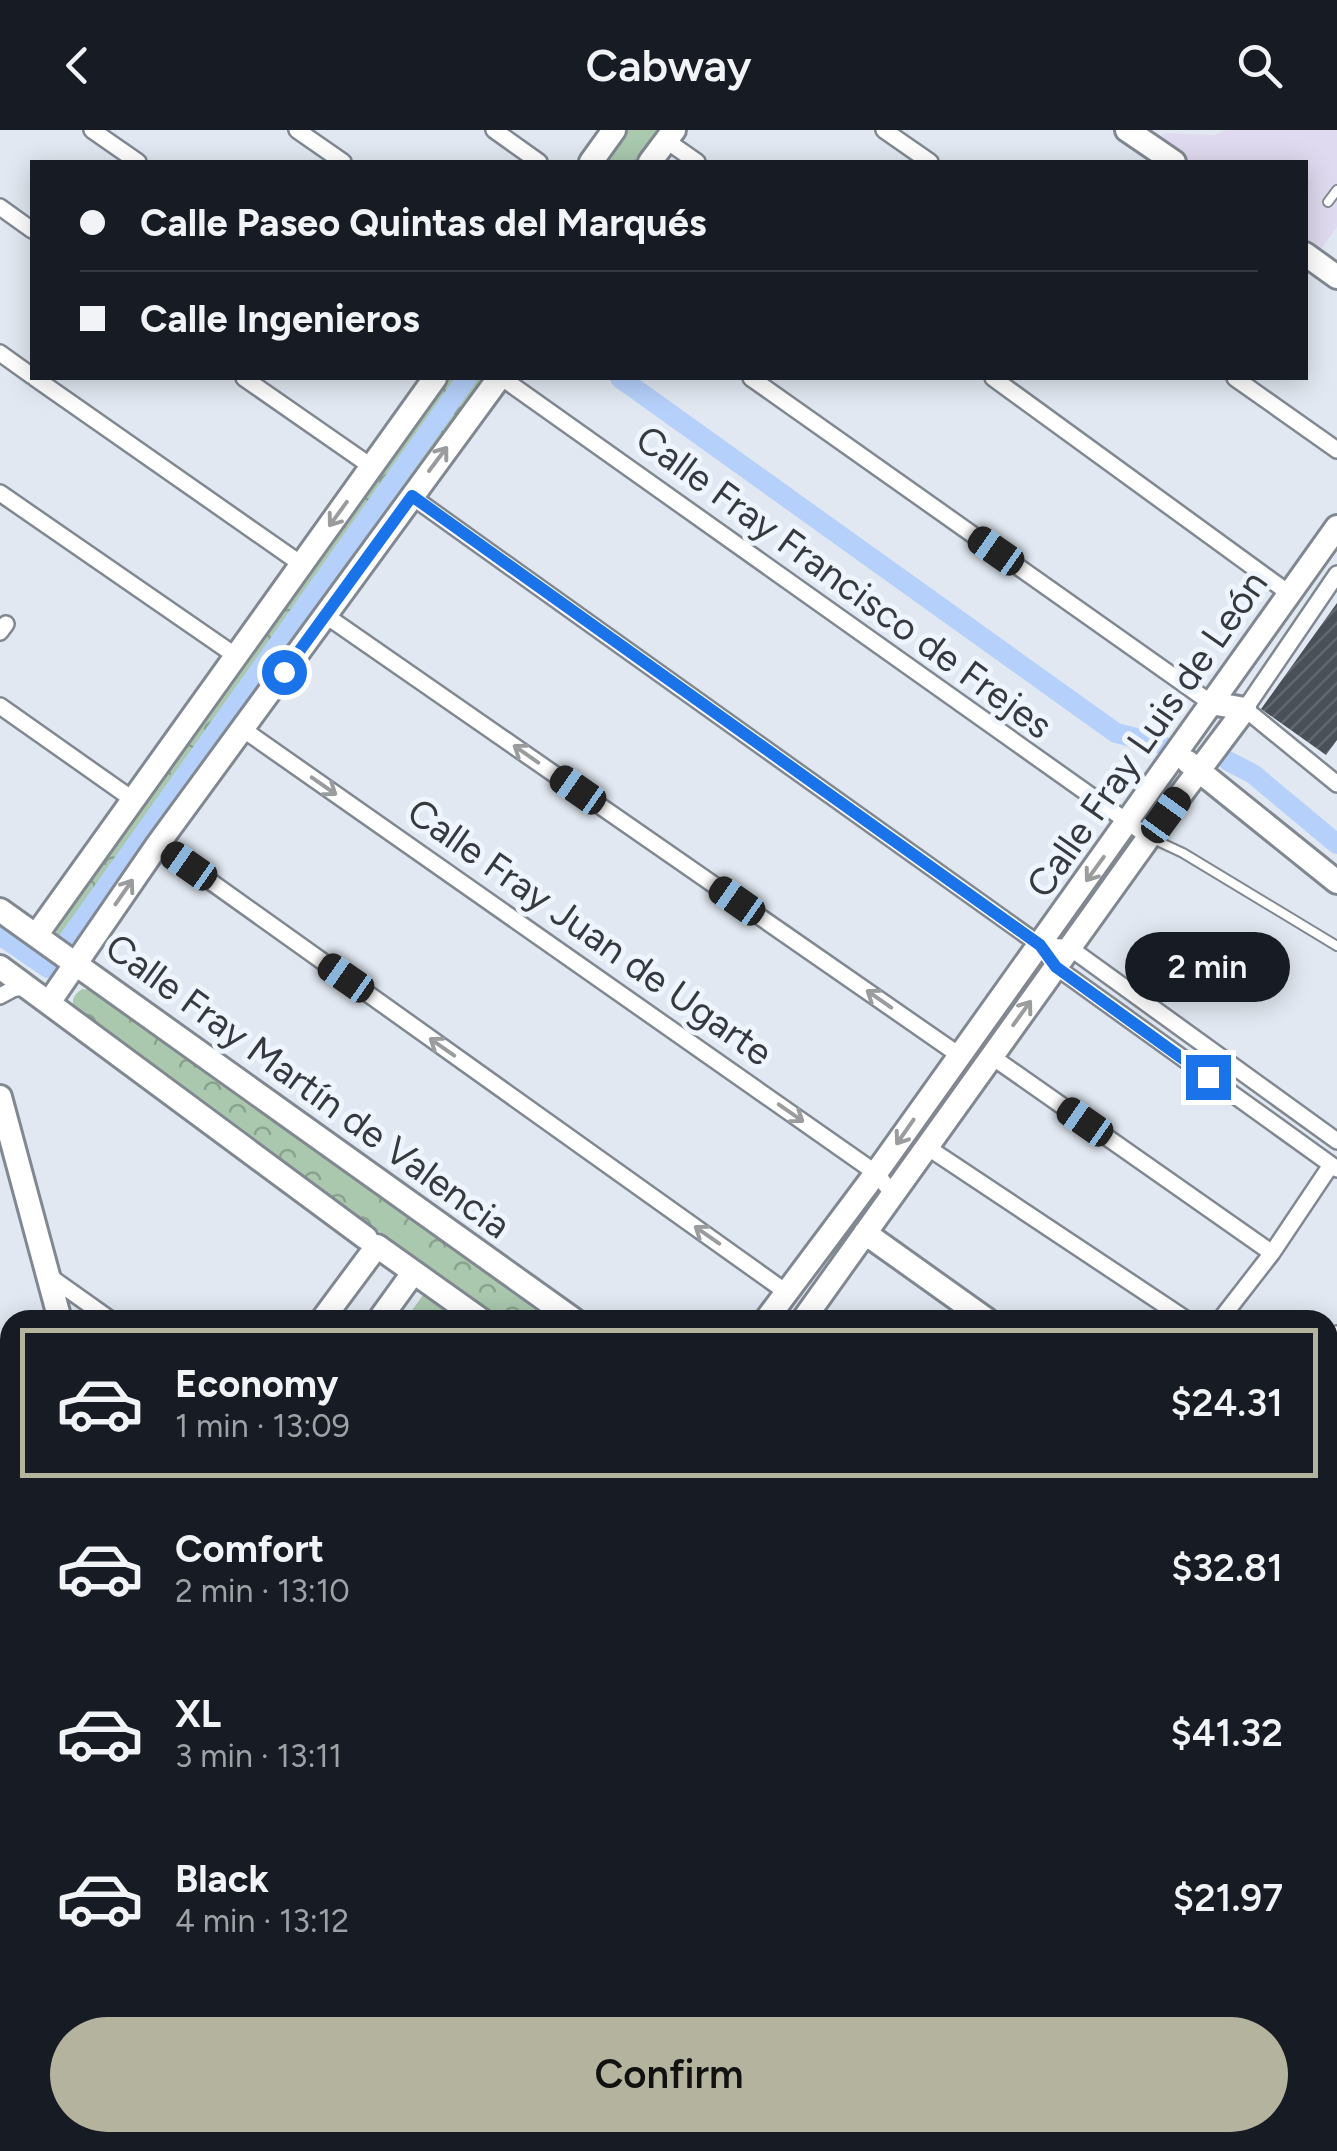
<!DOCTYPE html>
<meta charset="utf-8">
<style>
:root{--surface:#171b24;--page:#20242c;--text:#f1f3f6;--muted:#9ea1a6;--line:#363941;--accent:#b4b39d}
body{margin:0;font-family:Figtree,sans-serif;background:var(--page);color:var(--text);height:100vh;display:flex;flex-direction:column;font-size:38px;white-space:nowrap}
*{box-sizing:border-box;margin:0}
p{font-size:32px;color:var(--muted)}
.icon{flex:none;width:55px;height:55px;fill:none;stroke:currentColor;stroke-width:2;stroke-linecap:round;stroke-linejoin:round}
.map{position:relative;flex:1;overflow:hidden}
.details{position:absolute;left:0px;top:1180px;width:1338px;height:842px;display:flex;flex-direction:column;background:var(--surface);border-radius:30px 30px 0 0;box-shadow:0 5px 25px #0003}
.details>*{flex:none}
.guide{position:absolute;left:30px;top:30px;width:1278px;height:220px;border-radius:0px;box-shadow:0 5px 25px #0003;display:grid;align-content:center;height:220px;padding:0 50px;background:var(--surface)}
.end{position:absolute;width:45px;height:45px;margin:-22px;border:12px solid #1a73e8;background:#fff;box-shadow:0 0 0 5px #fff}
.from{border-radius:50%}
.bubble{position:absolute;height:70px;border-radius:35px;background:var(--surface);box-shadow:0 5px 25px #0003;font-size:32px;font-weight:600;line-height:70px;text-align:center}
.car{position:absolute;width:30px;height:60px;margin:-30px -15px;border-radius:12px;box-shadow:0 0 8px 2px #0007;background:linear-gradient(#222 24%,#8ab4d8 0 40%,#222 0 76%,#8ab4d8 0 86%,#222 0)}
.guide b{display:flex;align-items:center;gap:35px;height:95px;font-size:38px}
.guide b+b{border-top:2px solid var(--line)}
.guide i{width:25px;height:25px;background:var(--text)}
ul{padding:18px 0 0;list-style:none}
li{display:flex;align-items:center;gap:30px;height:150px;margin:0 20px 15px;padding:0 30px;border:5px solid transparent;border-radius:0px}
li div{flex:1}
li b{display:block;font-size:38px}
li em{font-style:normal;font-weight:600}
li.on{border-color:var(--accent)}
li>.icon{width:90px;height:90px;stroke-width:1.5}
.action{display:flex;gap:20px;margin-top:auto;padding:20px 50px}
.action a{flex:1;height:115px;border-radius:60px;background:var(--accent);color:#111;font-size:40px;font-weight:600;line-height:115px;text-align:center}
header{display:flex;justify-content:space-between;align-items:center;height:130px;padding:0 50px;background:var(--surface);font-size:45px;font-weight:600}
.map>svg:first-child{display:block}
.commercial{fill:#dfdaef}
.built{fill:#d1ddec}
.green{fill:#a9c8ae}
.park{fill:url(#park-crowns)}
.lines{fill:none;stroke-linecap:round;stroke-linejoin:round}
.canal{stroke:#b5d0fa;stroke-width:20}
.building{fill:url(#building-hatch)}
.lane-casing{stroke:#828891;stroke-width:12}
.street-casing{stroke:#828891;stroke-width:20}
.secondary-casing{stroke:#828891;stroke-width:28}
.primary-casing{stroke:#c7c8c9;stroke-width:30}
.path{stroke:#888d93;stroke-width:4;stroke-dasharray:8 5;stroke-linecap:butt}
.lane{stroke:#fff;stroke-width:8}
.street{stroke:#fff;stroke-width:15}
.secondary{stroke:#fff;stroke-width:22}
.primary{stroke:#f3a28c;stroke-width:25}
.oneway{stroke:#9a9c9e}
.route{stroke:#1a73e8;stroke-width:12}
.labels{text-anchor:middle;dominant-baseline:central;stroke-width:10;stroke-linejoin:round;paint-order:stroke}
.street-label{font-size:38px;fill:#36393d;stroke:#eef5fe}
</style>
<header><svg class="icon" aria-label="back" viewBox="0 0 24 24"><path d="M15 5l-7 7 7 7"/></svg>Cabway<svg class="icon" aria-label="search" viewBox="0 0 24 24"><circle cx="10" cy="10" r="6"/><path d="M15 15l6 6"/></svg></header>
<div class="map">
<svg width="1337" height="2021" viewBox="0 0 1337 2021">
<defs>
<pattern id="park-crowns" width="20" height="18" patternUnits="userSpaceOnUse" patternTransform="scale(2.5)"><rect width="20" height="18" fill="#a9c8ae"/><path d="M2 6a3 3 0 1 1 6 0M12 15a3 3 0 1 1 6 0" fill="none" stroke="#8aa38f"/></pattern>
<pattern id="building-hatch" width="6" height="6" patternUnits="userSpaceOnUse" patternTransform="scale(2.5)"><rect width="6" height="6" fill="#4a5058"/><path d="M-1 1l2-2M0 6l6-6M5 7l2-2" fill="none" stroke="#62676e"/></pattern>
</defs>
<rect width="100%" height="100%" fill="#e1e8f1"/>
<path class="commercial" d="M1226,0H1337V97L1316,125L1305,117V32H1186L1158,12L1164,3L1214,5Z
M0,1649L10,1657V1880L0,1877Z
M90,2012L186,2013L188,2021H92Z
M755,2012H1027L1039,2021H749Z"/>
<path class="built" d="M1328,1762L1337,1769V2021H1044L1032,2013L1328,2012Z"/>
<path class="green" d="M423,1165L459,1190H405Z"/>
<path class="park" d="M624,0H665L641,32H601Z
M448,248H485L81,816L70,823L53,810L55,796Z
M82,859L91,860L554,1190H503L75,884C71,872 72,866 82,859Z"/>
<g class="lines">
<path class="canal" d="M620,248L1116,603L1161,614
M1228,631L1253,644L1337,714
M0,805L48,838
M69,809L467,248"/>
</g>
<path class="building" d="M1337,473V610L1326,625L1261,579Z
M399,2012H435L432,2021H396Z"/>
<g class="lines">
<defs>
<path id="lane" d="M1328,72L1337,60
M1151,708L1183,723L1337,816
M0,1600L10,1608
M0,1623L10,1631
M503,2012L514,2021
M546,2012L557,2021
M1045,2012L1057,2021"/>
<path id="street" d="M92,0L138,32
M297,0L343,32
M494,0L539,32
M884,0L930,32
M667,11L697,32
M0,77L32,100
M0,223L32,246
M35,248L301,434
M244,248L372,337
M502,248L1149,707
M751,248L1211,573
M993,248L1290,464
M1235,248L1337,320
M0,363L236,526
M411,366L1040,815L1056,837L1337,1039
M1337,444L1245,579L1337,654
M325,485L959,925
M0,502L6,494
M0,576L132,669
M244,600L876,1043L893,1064
M158,714L786,1162
M1040,815L1070,818L1337,1011
M0,866L13,859L28,856
M991,926L1272,1123
M927,1017L1187,1190
M49,1146L111,1190
M1220,1190L1272,1123L1331,1035
M1328,1217L1337,1204
M1328,1257L1337,1244
M0,1373L10,1410
M0,1470L10,1428
M1328,1574L1337,1581
M0,1813L10,1798
M87,2021L90,2012"/>
<path id="secondary" d="M1127,0L1174,32
M591,32L614,0
M650,32L674,0
M1305,124L1337,147
M1188,632L1337,752
M0,780L574,1190
M37,804L435,248
M0,837L366,1108
M50,871L158,714L499,248
M0,967L60,1190
M865,1103L987,1190
M322,1190L377,1116L481,1190
M379,1190L413,1143
M766,1190L876,1043L1337,397
M803,1190L1149,707L1245,579L1211,573
M1328,1432L1337,1439
M0,1496L10,1493
M0,1560H10
M1328,1735L1337,1742
M1328,1757L1337,1765
M186,2012L188,2021
M728,2021L734,2012"/>
<path id="primary" d="M0,1577L10,1584
M0,1649L10,1657
M476,2012L487,2021
M569,2012L580,2021"/>
</defs>
<use href="#lane" class="lane-casing"/>
<use href="#street" class="street-casing"/>
<use href="#secondary" class="secondary-casing"/>
<use href="#primary" class="primary-casing"/>
<path class="path" d="M0,1528L10,1522"/>
<use href="#lane" class="lane"/>
<use href="#street" class="street"/>
<use href="#secondary" class="secondary"/>
<use href="#primary" class="primary"/>
</g>
<defs><path id="oneway-shaft" d="M-6 0H5M1.5-3L5.5 0L1.5 3" fill="none" stroke-width="1.6" stroke-linecap="round" stroke-linejoin="round" transform="scale(2.5)"/></defs>
<g class="oneway">
<use href="#oneway-shaft" transform="translate(438 329) rotate(-53)"/>
<use href="#oneway-shaft" transform="translate(338 384) rotate(126)"/>
<use href="#oneway-shaft" transform="translate(526 624) rotate(-145)"/>
<use href="#oneway-shaft" transform="translate(324 656) rotate(35)"/>
<use href="#oneway-shaft" transform="translate(1095 739) rotate(126)"/>
<use href="#oneway-shaft" transform="translate(124 762) rotate(-55)"/>
<use href="#oneway-shaft" transform="translate(879 869) rotate(-145)"/>
<use href="#oneway-shaft" transform="translate(1022 883) rotate(-54)"/>
<use href="#oneway-shaft" transform="translate(442 917) rotate(-145)"/>
<use href="#oneway-shaft" transform="translate(791 983) rotate(35)"/>
<use href="#oneway-shaft" transform="translate(905 1002) rotate(125)"/>
<use href="#oneway-shaft" transform="translate(707 1105) rotate(-145)"/>
</g>
<g class="lines">
<path class="route" d="M284,542L412,366L1040,815L1056,837L1208,947"/>
</g>
<g class="labels">
<g class="street-label">
<text transform="translate(844 452) rotate(36)">Calle Fray Francisco de Frejes</text>
<text transform="translate(1147 604) rotate(-55)">Calle Fray Luis de León</text>
<text transform="translate(590 802) rotate(35)">Calle Fray Juan de Ugarte</text>
<text transform="translate(308 956) rotate(36)">Calle Fray Martín de Valencia</text>
</g>
</g>
</svg>
<i class="end from" style="left:284px;top:542px"></i>
<i class="end" style="left:1208px;top:947px"></i>
<div class="bubble" style="left:1125px;top:802px;width:165px">2 min</div>
<i class="car" style="left:996px;top:421px;rotate:305deg"></i>
<i class="car" style="left:578px;top:660px;rotate:305deg"></i>
<i class="car" style="left:1166px;top:685px;rotate:36deg"></i>
<i class="car" style="left:189px;top:736px;rotate:305deg"></i>
<i class="car" style="left:737px;top:771px;rotate:305deg"></i>
<i class="car" style="left:346px;top:848px;rotate:305deg"></i>
<i class="car" style="left:1085px;top:992px;rotate:305deg"></i>
<div class="guide">
<b><i class="from"></i>Calle Paseo Quintas del Marqués</b>
<b><i></i>Calle Ingenieros</b>
</div>
<section class="details">
<ul>
<li class="on"><svg class="icon" aria-label="car" viewBox="0 0 24 24"><path d="M5 17H2v-5l4-1 3-4h7l3 4 3 1v5h-3M9 17h6M6 11h13"/><circle cx="7" cy="17" r="2"/><circle cx="17" cy="17" r="2"/></svg><div><b>Economy</b><p>1 min · 13:09</p></div><em>$24.31</em></li>
<li><svg class="icon" aria-label="car" viewBox="0 0 24 24"><path d="M5 17H2v-5l4-1 3-4h7l3 4 3 1v5h-3M9 17h6M6 11h13"/><circle cx="7" cy="17" r="2"/><circle cx="17" cy="17" r="2"/></svg><div><b>Comfort</b><p>2 min · 13:10</p></div><em>$32.81</em></li>
<li><svg class="icon" aria-label="car" viewBox="0 0 24 24"><path d="M5 17H2v-5l4-1 3-4h7l3 4 3 1v5h-3M9 17h6M6 11h13"/><circle cx="7" cy="17" r="2"/><circle cx="17" cy="17" r="2"/></svg><div><b>XL</b><p>3 min · 13:11</p></div><em>$41.32</em></li>
<li><svg class="icon" aria-label="car" viewBox="0 0 24 24"><path d="M5 17H2v-5l4-1 3-4h7l3 4 3 1v5h-3M9 17h6M6 11h13"/><circle cx="7" cy="17" r="2"/><circle cx="17" cy="17" r="2"/></svg><div><b>Black</b><p>4 min · 13:12</p></div><em>$21.97</em></li>
</ul>
<div class="action"><a>Confirm</a></div>
</section>
</div>
